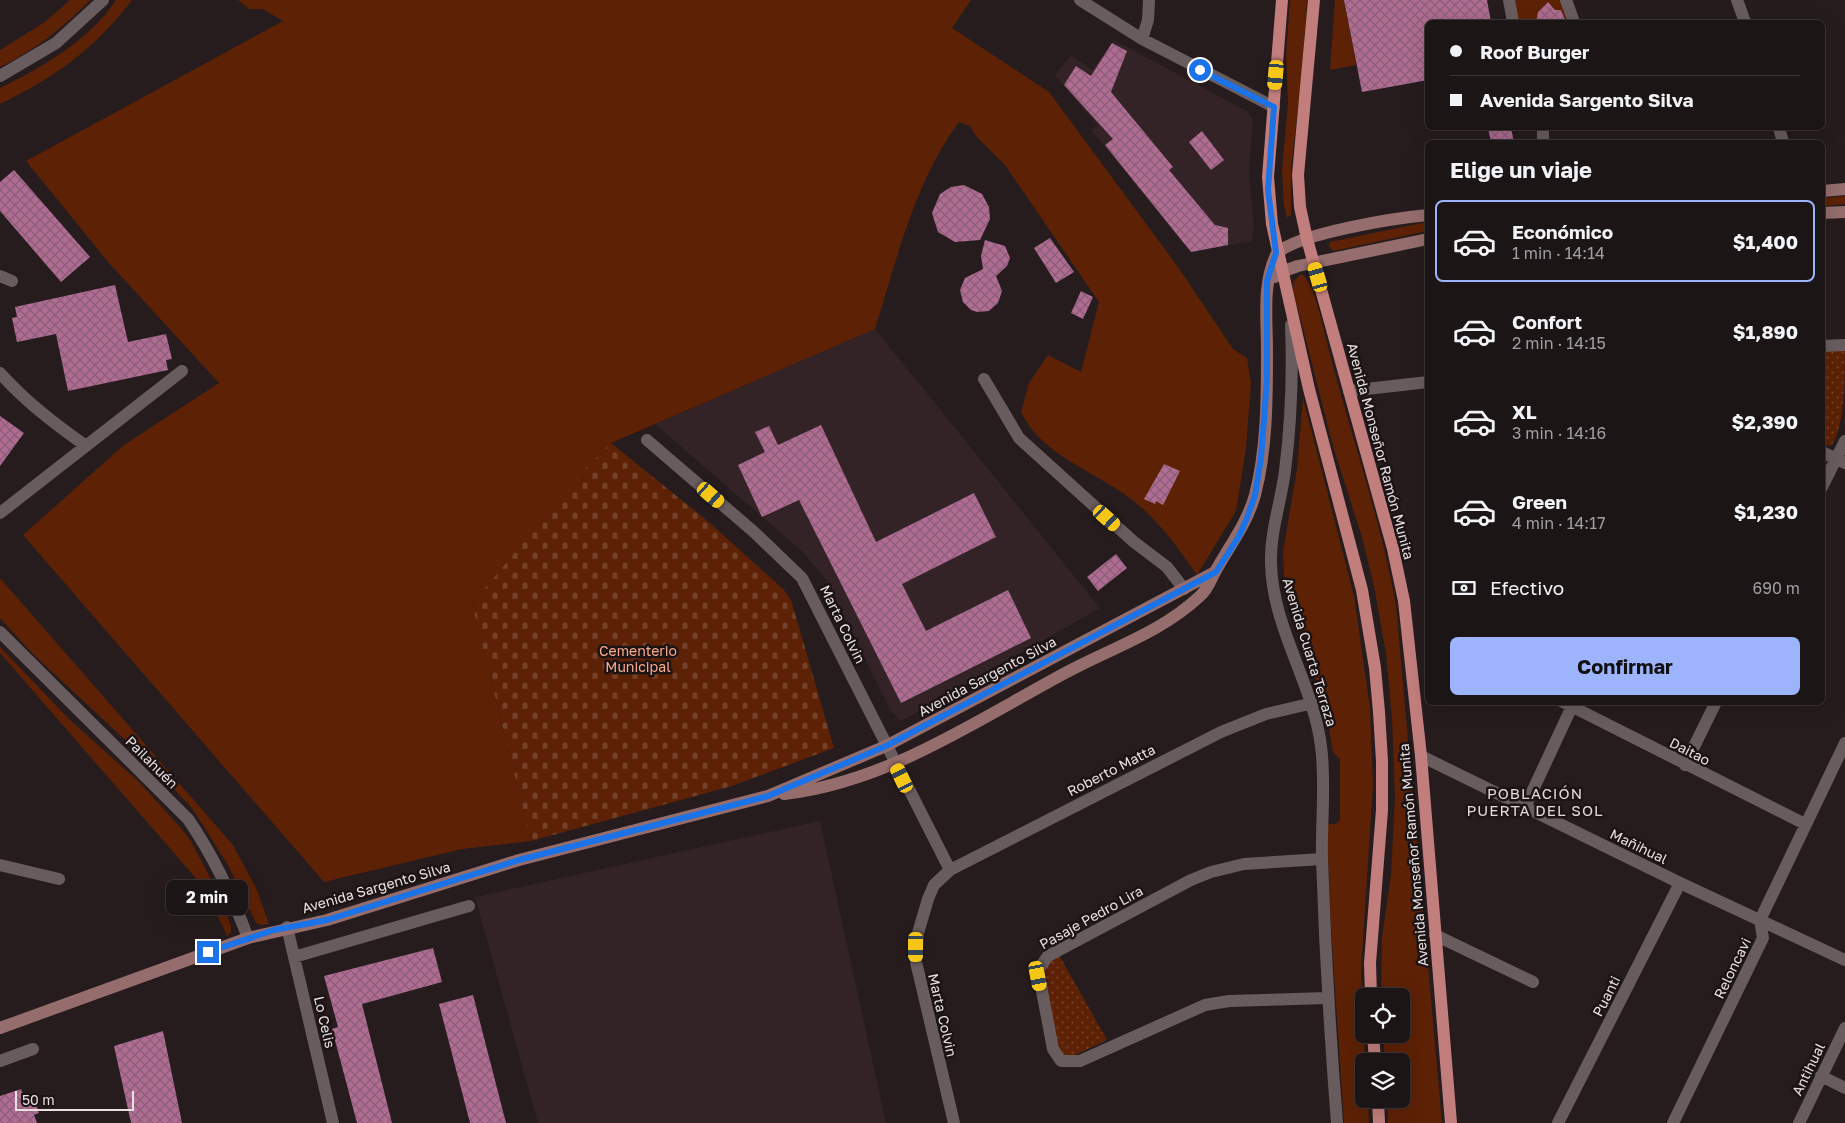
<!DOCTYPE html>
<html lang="es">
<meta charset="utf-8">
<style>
:root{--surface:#1c1516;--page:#292223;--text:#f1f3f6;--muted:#a09fa1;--line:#3a3435;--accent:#9db4fd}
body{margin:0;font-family:"Golos Text",sans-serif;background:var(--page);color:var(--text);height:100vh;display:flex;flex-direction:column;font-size:19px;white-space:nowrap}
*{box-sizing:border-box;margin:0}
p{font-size:16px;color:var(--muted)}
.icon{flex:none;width:28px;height:28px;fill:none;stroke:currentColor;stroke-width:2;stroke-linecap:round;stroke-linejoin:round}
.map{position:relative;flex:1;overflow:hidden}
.side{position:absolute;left:1425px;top:140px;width:400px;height:565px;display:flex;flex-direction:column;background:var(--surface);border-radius:8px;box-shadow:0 5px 20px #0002,0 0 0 1px var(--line)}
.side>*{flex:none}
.banner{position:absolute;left:1425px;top:20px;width:400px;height:110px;border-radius:8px;box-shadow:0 5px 20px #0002,0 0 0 1px var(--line);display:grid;align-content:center;height:110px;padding:0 25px;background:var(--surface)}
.controls{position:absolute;left:1355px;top:988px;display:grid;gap:10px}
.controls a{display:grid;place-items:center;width:55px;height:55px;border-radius:8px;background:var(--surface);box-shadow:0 5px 20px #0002,0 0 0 1px var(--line);font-size:25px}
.scale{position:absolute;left:15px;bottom:12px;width:119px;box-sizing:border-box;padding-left:5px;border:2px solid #e8e1e2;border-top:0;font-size:14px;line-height:18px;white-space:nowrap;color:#e8e1e2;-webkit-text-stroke:4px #1c1315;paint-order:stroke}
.end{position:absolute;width:22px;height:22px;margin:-11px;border:6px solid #1a73e8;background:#fff;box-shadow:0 0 0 2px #fff}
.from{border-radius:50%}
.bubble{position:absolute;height:35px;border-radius:8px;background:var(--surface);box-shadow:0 5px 20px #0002,0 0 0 1px var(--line);font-size:16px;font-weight:700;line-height:35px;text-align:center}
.car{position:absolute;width:15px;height:30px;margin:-15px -8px;border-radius:6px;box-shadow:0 0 4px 1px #0007;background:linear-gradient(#f5c518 24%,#345 0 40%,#f5c518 0 76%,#345 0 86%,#f5c518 0)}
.banner b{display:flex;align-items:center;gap:18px;height:48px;font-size:19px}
.banner b+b{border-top:1px solid var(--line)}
.banner i{width:12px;height:12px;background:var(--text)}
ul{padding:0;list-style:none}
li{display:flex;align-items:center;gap:15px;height:82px;margin:0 10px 8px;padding:0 15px;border:2px solid transparent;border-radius:8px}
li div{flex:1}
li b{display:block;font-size:19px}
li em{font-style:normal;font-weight:700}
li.current{border-color:var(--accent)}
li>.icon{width:45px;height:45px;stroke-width:1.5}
h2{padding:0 25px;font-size:22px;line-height:60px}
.pay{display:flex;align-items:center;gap:12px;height:55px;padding:0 25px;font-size:19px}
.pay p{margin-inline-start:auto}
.cta{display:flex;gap:10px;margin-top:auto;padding:10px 25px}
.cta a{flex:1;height:58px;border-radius:8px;background:var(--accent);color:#111;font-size:20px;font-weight:700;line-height:58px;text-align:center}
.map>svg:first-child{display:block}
.built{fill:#332326}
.grass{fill:#5d2105}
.cemetery{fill:url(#cemetery-stones)}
.park{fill:url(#park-dots)}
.building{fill:url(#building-cross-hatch)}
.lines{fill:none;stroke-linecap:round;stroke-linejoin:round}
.street{stroke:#685c5e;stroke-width:12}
.secondary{stroke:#956d6d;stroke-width:12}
.primary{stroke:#c27e7c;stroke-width:12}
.route{stroke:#1a73e8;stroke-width:6}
.labels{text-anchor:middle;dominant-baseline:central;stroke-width:5;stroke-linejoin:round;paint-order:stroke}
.street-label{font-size:14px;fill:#e8e1e2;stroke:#1c1315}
.park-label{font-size:14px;fill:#fbab8c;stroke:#1c1315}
.neighbourhood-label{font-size:15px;letter-spacing:1px;fill:#e6d8da;stroke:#1c1315}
</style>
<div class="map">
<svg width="1845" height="1123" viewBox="0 0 1845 1123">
<defs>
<pattern id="cemetery-stones" width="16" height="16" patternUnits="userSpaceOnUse" patternTransform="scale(1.25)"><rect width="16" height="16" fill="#5d2105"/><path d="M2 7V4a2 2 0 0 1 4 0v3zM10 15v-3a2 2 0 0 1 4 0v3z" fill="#744129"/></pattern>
<pattern id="park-dots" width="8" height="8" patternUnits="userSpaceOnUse" patternTransform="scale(1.25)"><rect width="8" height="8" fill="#5d2105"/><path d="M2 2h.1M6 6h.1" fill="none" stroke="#744129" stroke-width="1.8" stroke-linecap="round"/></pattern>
<pattern id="building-cross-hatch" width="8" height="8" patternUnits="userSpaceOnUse" patternTransform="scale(1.25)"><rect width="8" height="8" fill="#b06c92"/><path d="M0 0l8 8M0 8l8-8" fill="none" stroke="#8b5e77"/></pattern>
</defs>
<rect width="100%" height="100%" fill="#261c1e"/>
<path class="built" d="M1114,40L1248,112L1253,120L1249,172L1254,227L1252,241L1191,252L1091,130L1097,125L1055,75L1071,55L1092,70Z
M875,329L1100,608L901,721L891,711L826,580L805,554L655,424Z
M820,821L886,1123H538L475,897Z"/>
<path class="grass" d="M70,0H90C63,28 35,50 0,67V50L45,22Z
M116,0H132C95,49 54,78 0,104V88C41,68 90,40 116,0Z
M238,0H971L952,28L1049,92L1178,267L1233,349L1247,358L1251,383L1246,448L1236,511L1197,575C1176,545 1157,518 1127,496C1091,470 1041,454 1021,412L1029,383L1048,355L1081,372L1099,302L1005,165L976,136L970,126L959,122C915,181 897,259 875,329L611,443L472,604L531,841L462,849L324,882L23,535L124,445L219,383L109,263L26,161L283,21L263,9H249Z
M1290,0H1307L1302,74L1291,169V215L1287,218L1284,205L1282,171L1288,103L1286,57Z
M1335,0H1344L1356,65L1330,70Z
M1513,0H1562L1570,22H1517Z
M1845,196V204L1823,206V198Z
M1427,222V231L1333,251L1329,246L1330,242Z
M1301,274C1313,277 1325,334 1328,347C1350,433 1380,517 1396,605L1442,1123H1388L1387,1099H1401V1061H1385L1383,1034H1401V996H1381L1382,938L1391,875L1395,799L1392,718L1386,653L1374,586L1362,537L1333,446L1294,293L1293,282Z
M1303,398L1354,596L1370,708L1373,785L1361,970L1365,1061L1364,1099H1368L1369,1123H1344L1343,1107L1331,926L1327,832L1328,824H1336L1340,820V759L1333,752L1325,706L1293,613L1284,576L1283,552L1297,469Z
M0,578L233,845L257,890L269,924L261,925L256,923L228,865L192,808L136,750L34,655L0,618Z
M0,647L70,720L139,782L180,827L191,841L216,889L231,926V932L227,936L213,906L194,876L0,653Z"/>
<path class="cemetery" d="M611,443L711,524L784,590L791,600L834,748L732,786L531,841L472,604L582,472Z"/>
<path class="park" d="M1845,350C1845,376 1845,428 1831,446L1823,444L1822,351Z
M1059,955L1107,1040L1075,1055L1064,1056L1058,1050L1043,965Z"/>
<path class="building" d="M1344,0H1487L1491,22H1428V80L1362,92Z
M1548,2L1555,10H1561L1566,22H1536L1538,12Z
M1112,43L1127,51L1111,92L1173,167L1169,170L1215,225L1228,228V245L1191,252L1105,145L1113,139L1064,85L1076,66L1091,76Z
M1488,128H1511L1514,142H1491Z
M1202,131L1224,160L1211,170L1189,142Z
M14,170L90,257L61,282L0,211V182Z
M964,185L982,194L989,207L990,219L980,240L955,242L938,232L932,213L940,194L951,187Z
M1050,238L1074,272L1056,283L1034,248Z
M985,240L1005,246L1010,258L1007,266L996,276L1002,291L998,303L989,311L977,312L971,310L963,302L960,290L965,278L983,269L981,256Z
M115,285L128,342L166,334L172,359L166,360L168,370L68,391L56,334L17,342L12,318L17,317L15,307Z
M1081,291L1093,297L1083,319L1071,313Z
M0,416L24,433L0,466Z
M821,425L876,542L974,493L996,537L902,584L926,631L1008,590L1031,638L901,703L799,500L762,517L738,465L765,452L755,432L769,426L778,445Z
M1164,464L1180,471L1163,505L1156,501L1155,504L1144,499Z
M1116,554L1127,568L1098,591L1087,577Z
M433,948L442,982L362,1004L392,1123H357L332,1029L338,1027L324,976Z
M473,995L506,1123H470L439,1004Z
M163,1031L182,1123H131L114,1046Z
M21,1089L26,1101L34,1098L39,1113L34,1115L37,1123H0V1096Z"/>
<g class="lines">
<path class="street" d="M1080,0L1142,39L1274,107
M1509,0L1513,22
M1566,0L1574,22
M1737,0L1745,22
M1142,39L1148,20L1149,0
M0,76L56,43L103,0
M1543,128V142
M1779,128L1783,142
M0,276L12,281
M1291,325C1293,374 1291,423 1285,471C1281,502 1270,532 1271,563C1272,627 1313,683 1321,746C1326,783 1321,822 1322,860C1325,948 1330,1035 1337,1123
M1822,346L1845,345
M0,373C26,402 55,424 86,446
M984,379L1019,438L1134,542L1167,567L1184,589
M1349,391L1428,382
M647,440L754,532L802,578L950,870
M1822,452L1845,463
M1822,487L1845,441
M0,513L182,371
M0,632L188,819C214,857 232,895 248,938
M1563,702L1805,824
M1421,756L1680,883L1845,960
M1685,765L1716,702
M1525,807L1574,702
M1322,859L1244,864L1211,872L1191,880L1048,956L1038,970L1053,1049L1061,1061H1080L1205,1005L1229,1001L1327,998
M0,865L59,879
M287,927L333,1123
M1435,935L1533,982
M294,957L469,906
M0,1061L33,1049
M1821,1076L1845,1088
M954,1123L916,962L918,933L928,899L934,885L950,870L1221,732L1266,714L1313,703
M1558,1123L1680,883
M1673,1123L1763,938L1760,920L1845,743
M1799,1123L1845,1028"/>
<path class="secondary" d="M1822,191L1845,189
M1822,213L1845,212
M1275,277L1281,272L1298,266L1428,239
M784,794C888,782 977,720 1067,672C1112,648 1162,632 1200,596C1208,589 1210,581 1215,572C1229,546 1247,524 1255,495C1267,449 1267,398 1267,351C1267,318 1262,283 1277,253C1300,233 1395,218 1428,215
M0,1028L248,938L327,920L519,860L768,796L886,746L1215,572"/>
<path class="primary" d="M1282,0L1268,177L1272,224L1309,389L1362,590L1375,668L1379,712L1382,761V810L1370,963L1371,996
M1314,0L1298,175L1300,207L1307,239L1393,549L1404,601L1421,756L1451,1123
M1373,1034L1375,1061
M1378,1099L1379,1123"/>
</g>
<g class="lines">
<path class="route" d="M208,952L274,930L327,920L519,860L768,796L886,746L1216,572L1239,536L1247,518L1255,495L1261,458L1267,380V281L1276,253L1268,190L1274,107L1200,70"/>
</g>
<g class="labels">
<g class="street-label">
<text transform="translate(1381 451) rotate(75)">Avenida Monseñor Ramón Munita</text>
<text transform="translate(843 624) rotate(64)">Marta Colvin</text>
<text transform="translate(1310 652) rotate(73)">Avenida Cuarta Terraza</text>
<text transform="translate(987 676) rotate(-28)">Avenida Sargento Silva</text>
<text transform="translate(1690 751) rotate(27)">Daitao</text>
<text transform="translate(152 762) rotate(45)">Pailahuén</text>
<text transform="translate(1111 770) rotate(-27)">Roberto Matta</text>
<text transform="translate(1639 846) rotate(26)">Mañihual</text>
<text transform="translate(1413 855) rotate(-95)">Avenida Monseñor Ramón Munita</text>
<text transform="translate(376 887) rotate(-16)">Avenida Sargento Silva</text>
<text transform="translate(1091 917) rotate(-29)">Pasaje Pedro Lira</text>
<text transform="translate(1732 968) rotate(-64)">Reloncavi</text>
<text transform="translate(1606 996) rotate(-63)">Puanti</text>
<text transform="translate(943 1015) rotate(77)">Marta Colvin</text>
<text transform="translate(325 1022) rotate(77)">Lo Celis</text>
<text transform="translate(1808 1069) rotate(-64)">Antihual</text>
</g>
<g class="park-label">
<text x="638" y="650">Cementerio<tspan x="638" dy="16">Municipal</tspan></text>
</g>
<g class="neighbourhood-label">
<text x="1535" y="793">POBLACIÓN<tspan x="1535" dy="17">PUERTA DEL SOL</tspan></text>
</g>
</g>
</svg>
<div class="controls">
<a><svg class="icon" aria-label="locate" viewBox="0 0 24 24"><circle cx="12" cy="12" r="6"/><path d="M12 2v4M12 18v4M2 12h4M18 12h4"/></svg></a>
<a><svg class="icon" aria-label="layers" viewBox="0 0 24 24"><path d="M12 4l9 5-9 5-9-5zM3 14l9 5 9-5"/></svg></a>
</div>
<div class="scale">50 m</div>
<i class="end from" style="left:1200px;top:70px"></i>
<i class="end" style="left:208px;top:952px"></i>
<div class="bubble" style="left:166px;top:880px;width:82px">2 min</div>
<i class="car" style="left:1276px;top:75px;rotate:185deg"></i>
<i class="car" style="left:1318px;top:277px;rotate:344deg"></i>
<i class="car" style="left:711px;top:495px;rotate:131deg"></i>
<i class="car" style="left:1107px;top:518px;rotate:132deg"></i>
<i class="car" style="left:902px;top:778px;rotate:334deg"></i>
<i class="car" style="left:916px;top:947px;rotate:180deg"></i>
<i class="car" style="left:1038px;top:976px;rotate:169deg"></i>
<div class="banner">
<b><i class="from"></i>Roof Burger</b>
<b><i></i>Avenida Sargento Silva</b>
</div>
<section class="side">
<h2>Elige un viaje</h2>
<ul>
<li class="current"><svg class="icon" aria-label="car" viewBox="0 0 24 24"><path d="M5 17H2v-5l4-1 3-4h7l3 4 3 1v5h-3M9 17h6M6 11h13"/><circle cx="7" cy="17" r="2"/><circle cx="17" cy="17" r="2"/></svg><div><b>Económico</b><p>1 min · 14:14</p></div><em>$1,400</em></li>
<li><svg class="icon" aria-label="car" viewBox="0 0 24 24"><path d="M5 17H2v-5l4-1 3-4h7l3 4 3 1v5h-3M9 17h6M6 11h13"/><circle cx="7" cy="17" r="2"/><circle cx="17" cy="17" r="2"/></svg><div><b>Confort</b><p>2 min · 14:15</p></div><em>$1,890</em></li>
<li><svg class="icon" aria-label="car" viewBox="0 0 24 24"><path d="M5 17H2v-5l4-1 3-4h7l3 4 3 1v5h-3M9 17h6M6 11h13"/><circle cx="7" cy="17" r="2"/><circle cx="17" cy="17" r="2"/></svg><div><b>XL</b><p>3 min · 14:16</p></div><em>$2,390</em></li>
<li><svg class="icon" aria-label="car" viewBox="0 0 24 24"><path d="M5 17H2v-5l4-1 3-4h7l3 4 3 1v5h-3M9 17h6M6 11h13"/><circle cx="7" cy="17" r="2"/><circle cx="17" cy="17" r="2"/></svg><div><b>Green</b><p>4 min · 14:17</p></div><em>$1,230</em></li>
</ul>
<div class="pay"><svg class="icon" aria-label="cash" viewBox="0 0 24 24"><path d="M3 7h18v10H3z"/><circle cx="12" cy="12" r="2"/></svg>Efectivo<p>690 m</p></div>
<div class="cta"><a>Confirmar</a></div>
</section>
</div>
